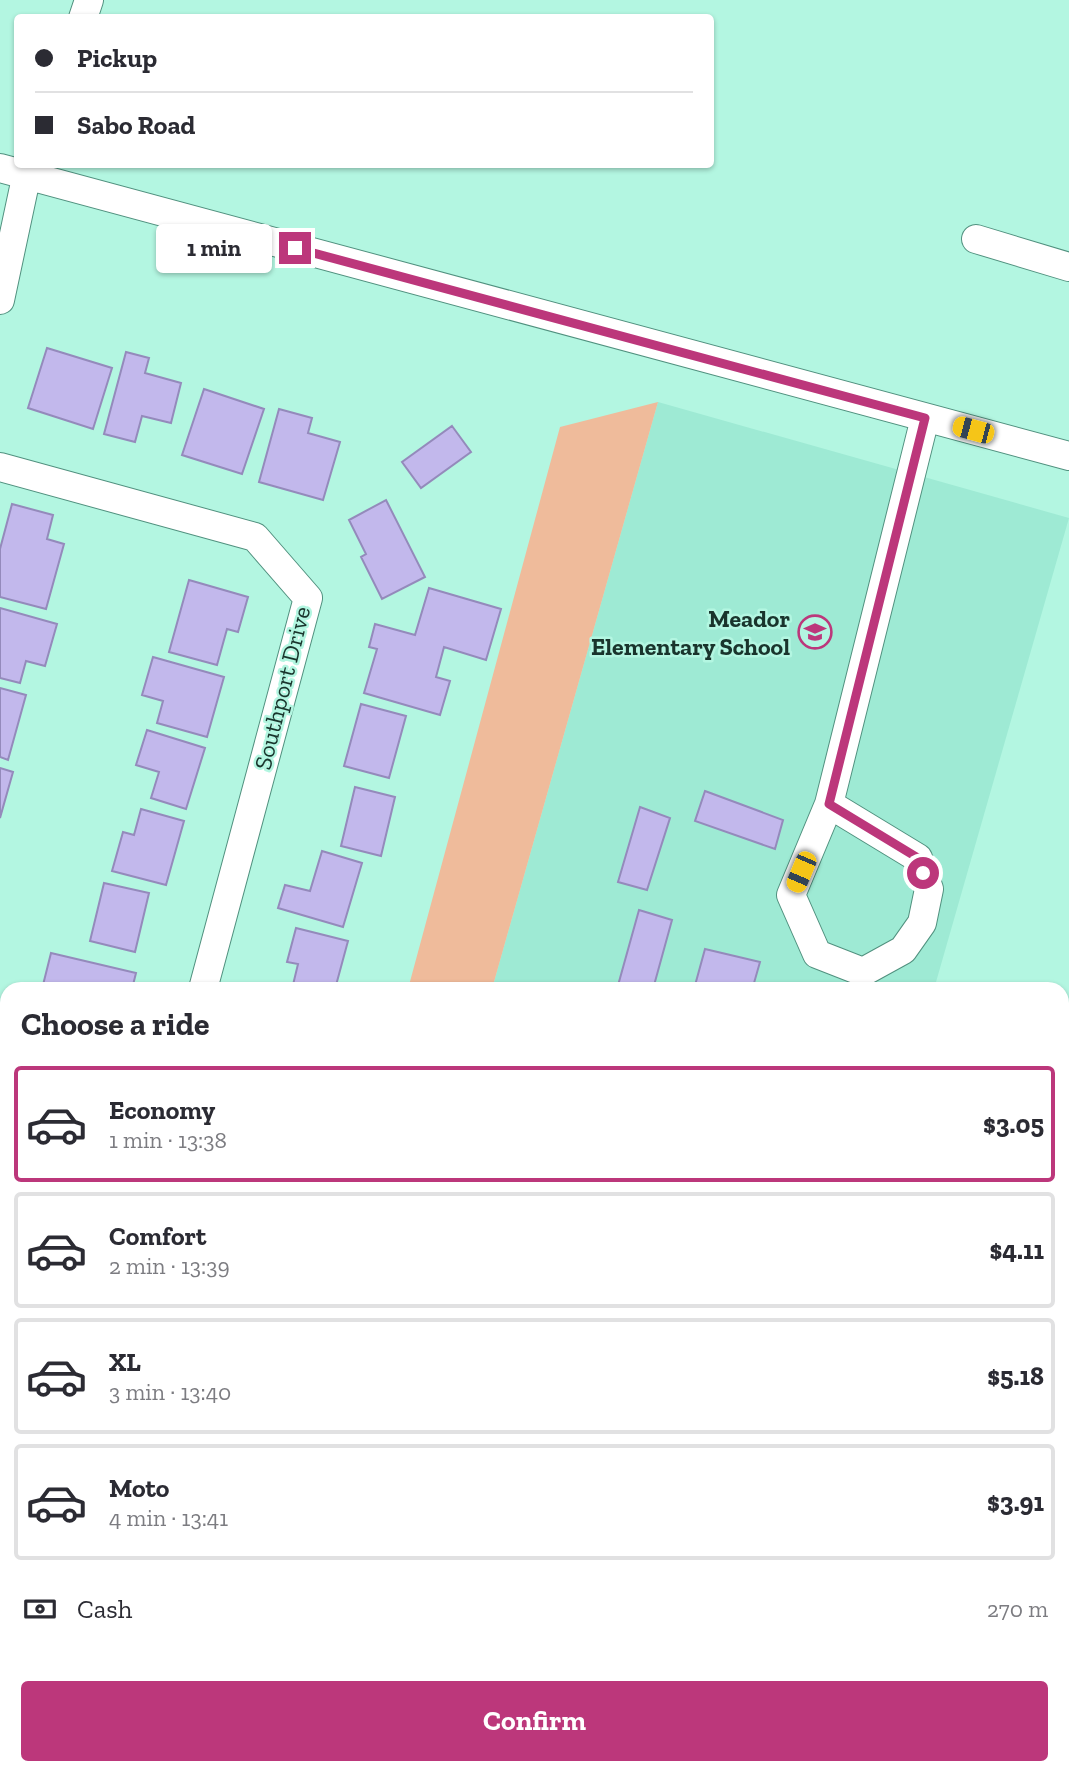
<!DOCTYPE html>
<meta charset="utf-8">
<style>
:root{--surface:#fff;--page:#f2f2f3;--text:#2b2b33;--muted:#7c7c81;--line:#e1e1e2;--accent:#bc377b}
body{margin:0;font-family:"Zilla Slab",serif;background:var(--page);color:var(--text);height:100vh;display:flex;flex-direction:column;font-size:26px;white-space:nowrap}
*{box-sizing:border-box;margin:0}
p{font-size:23px;color:var(--muted)}
.icon{flex:none;width:38px;height:38px;fill:none;stroke:currentColor;stroke-width:2;stroke-linecap:round;stroke-linejoin:round}
.map{position:relative;flex:1;overflow:hidden}
.side{position:absolute;left:0px;top:982px;width:1069px;height:793px;display:flex;flex-direction:column;background:var(--surface);border-radius:21px 21px 0 0;box-shadow:0 2px 5px #0004}
.side>*{flex:none}
.guide{position:absolute;left:14px;top:14px;width:700px;height:154px;border-radius:7px;box-shadow:0 2px 5px #0004;display:grid;align-content:center;height:154px;padding:0 21px;background:var(--surface)}
.end{position:absolute;width:32px;height:32px;margin:-16px;border:9px solid #bc377b;background:#fff;box-shadow:0 0 0 4px #fff}
.from{border-radius:50%}
.bubble{position:absolute;height:49px;border-radius:7px;background:var(--surface);box-shadow:0 2px 5px #0004;font-size:23px;font-weight:700;line-height:49px;text-align:center}
.car{position:absolute;width:21px;height:42px;margin:-21px -10px;border-radius:9px;box-shadow:0 0 5px 2px #0007;background:linear-gradient(#f5c518 24%,#345 0 40%,#f5c518 0 76%,#345 0 86%,#f5c518 0)}
.guide b{display:flex;align-items:center;gap:24px;height:66px;font-size:26px}
.guide b+b{border-top:2px solid var(--line)}
.guide i{width:18px;height:18px;background:var(--text)}
ul{padding:0;list-style:none}
li{display:flex;align-items:center;gap:21px;height:116px;margin:0 14px 10px;padding:0 7px;border:4px solid var(--line);border-radius:7px}
li div{flex:1}
li b{display:block;font-size:26px}
li em{font-style:normal;font-weight:700}
li.active{border-color:var(--accent)}
li>.icon{width:63px;height:63px;stroke-width:1.5}
h2{padding:0 21px;font-size:32px;line-height:84px}
.pay{display:flex;align-items:center;gap:18px;height:77px;padding:0 21px;font-size:26px}
.pay p{margin-inline-start:auto}
.button{display:flex;gap:14px;margin-top:auto;padding:14px 21px}
.button a{flex:1;height:80px;border-radius:7px;background:var(--accent);color:#fff;font-size:28px;font-weight:700;line-height:80px;text-align:center}
.map>svg:first-child{display:block}
.built{fill:#9eead4}
.green{fill:#efbb9b}
.building{fill:#c2b8ec;stroke:#948abb;stroke-width:2}
.lines{fill:none;stroke-linecap:round;stroke-linejoin:round}
.minor-casing{stroke:#51917f;stroke-width:30}
.minor{stroke:#fff;stroke-width:28}
.route{stroke:#bc377b;stroke-width:9}
.labels{text-anchor:middle;dominant-baseline:central;stroke-width:5;stroke-linejoin:round;paint-order:stroke}
.poi-label{font-size:24px;font-weight:bold;fill:#19342c;stroke:#b3f6e1;text-anchor:end}
.street-label{font-size:24px;fill:#19342c;stroke:#b3f6e1}
</style>
<div class="map">
<svg width="1069" height="1774" viewBox="0 0 1069 1774">
<rect width="100%" height="100%" fill="#b3f6e1"/>
<path class="built" d="M658,402L1069,518L934,989H492Z
M273,1768H441L462,1774H271Z"/>
<path class="green" d="M658,402L492,989H408L560,427Z
M195,1768H273L271,1774H193Z"/>
<path class="building" d="M47,348L112,368L93,429L28,408Z
M126,352L149,358L145,373L181,383L171,423L142,416L135,442L104,434Z
M204,389L264,409L242,474L182,455Z
M279,409L312,418L308,433L340,442L323,500L259,482Z
M452,426L471,452L421,488L402,462Z
M386,500L425,577L382,599L361,557L366,554L349,520Z
M12,504L53,515L47,539L64,544L46,609L0,597V549Z
M189,580L248,597L238,632L227,629L217,665L169,652Z
M429,588L501,609L486,660L444,647L436,677L450,681L440,715L364,693L377,649L369,647L375,624L415,635Z
M0,608L57,624L45,666L26,661L20,683L0,678Z
M153,657L224,677L207,737L157,723L163,701L142,695Z
M0,688L26,695L8,760L0,757Z
M361,704L406,716L389,778L344,766Z
M147,730L205,748L186,809L151,798L159,772L136,765Z
M0,768L13,772L0,818Z
M355,787L395,797L381,856L341,846Z
M705,791L783,820L775,849L695,821Z
M640,807L670,818L647,890L618,882Z
M141,809L184,821L166,885L112,871L123,832L134,835Z
M322,851L362,863L343,927L278,908L285,885L310,891Z
M104,883L149,893L135,952L90,941Z
M639,910L672,920L653,989H617Z
M296,928L348,941L335,989H292L298,964L287,962Z
M705,949L760,962L754,983L773,989H694Z
M51,953L136,973L132,989H42Z"/>
<g class="lines">
<defs>
<path id="minor" d="M83,18L89,0
M0,168L1069,456
M976,239L1069,267
M0,300L29,164
M0,467L255,537L308,598L203,989
M829,804L918,858L929,889L922,923L903,950L863,972L817,954L791,895Z
M829,804L925,418
M0,1208L7,1210
M0,1609L7,1611
M0,1721L7,1694
M552,1768L575,1774"/>
</defs>
<use href="#minor" class="minor-casing"/>
<use href="#minor" class="minor"/>
</g>
<g class="lines">
<path class="route" d="M295,248L925,418L829,804L918,858L923,873"/>
</g>
<defs>
<symbol id="school-ring" viewBox="-11 -11 22 22"><circle r="9.5" fill="#b3f6e1" stroke="#bc377b" stroke-width="1.5"/><path d="M0-5L7-2L0 1L-7-2ZM-4 1L0 2.5L4 1V4Q0 6-4 4Z" fill="#bc377b"/></symbol>
</defs>
<g fill-rule="evenodd">
<use href="#school-ring" x="796" y="613" width="38" height="38"/>
</g>
<g class="labels">
<g class="poi-label">
<text x="790" y="618">Meador<tspan x="790" dy="28">Elementary School</tspan></text>
</g>
<g class="street-label">
<text transform="translate(282 688) rotate(-76)">Southport Drive</text>
</g>
</g>
</svg>
<i class="end from" style="left:923px;top:873px"></i>
<i class="end" style="left:295px;top:248px"></i>
<div class="bubble" style="left:156px;top:224px;width:116px">1 min</div>
<i class="car" style="left:973px;top:430px;rotate:285deg"></i>
<i class="car" style="left:801px;top:872px;rotate:203deg"></i>
<div class="guide">
<b><i class="from"></i>Pickup</b>
<b><i></i>Sabo Road</b>
</div>
<section class="side">
<h2>Choose a ride</h2>
<ul>
<li class="active"><svg class="icon" aria-label="car" viewBox="0 0 24 24"><path d="M5 17H2v-5l4-1 3-4h7l3 4 3 1v5h-3M9 17h6M6 11h13"/><circle cx="7" cy="17" r="2"/><circle cx="17" cy="17" r="2"/></svg><div><b>Economy</b><p>1 min · 13:38</p></div><em>$3.05</em></li>
<li><svg class="icon" aria-label="car" viewBox="0 0 24 24"><path d="M5 17H2v-5l4-1 3-4h7l3 4 3 1v5h-3M9 17h6M6 11h13"/><circle cx="7" cy="17" r="2"/><circle cx="17" cy="17" r="2"/></svg><div><b>Comfort</b><p>2 min · 13:39</p></div><em>$4.11</em></li>
<li><svg class="icon" aria-label="car" viewBox="0 0 24 24"><path d="M5 17H2v-5l4-1 3-4h7l3 4 3 1v5h-3M9 17h6M6 11h13"/><circle cx="7" cy="17" r="2"/><circle cx="17" cy="17" r="2"/></svg><div><b>XL</b><p>3 min · 13:40</p></div><em>$5.18</em></li>
<li><svg class="icon" aria-label="car" viewBox="0 0 24 24"><path d="M5 17H2v-5l4-1 3-4h7l3 4 3 1v5h-3M9 17h6M6 11h13"/><circle cx="7" cy="17" r="2"/><circle cx="17" cy="17" r="2"/></svg><div><b>Moto</b><p>4 min · 13:41</p></div><em>$3.91</em></li>
</ul>
<div class="pay"><svg class="icon" aria-label="cash" viewBox="0 0 24 24"><path d="M3 7h18v10H3z"/><circle cx="12" cy="12" r="2"/></svg>Cash<p>270 m</p></div>
<div class="button"><a>Confirm</a></div>
</section>
</div>
